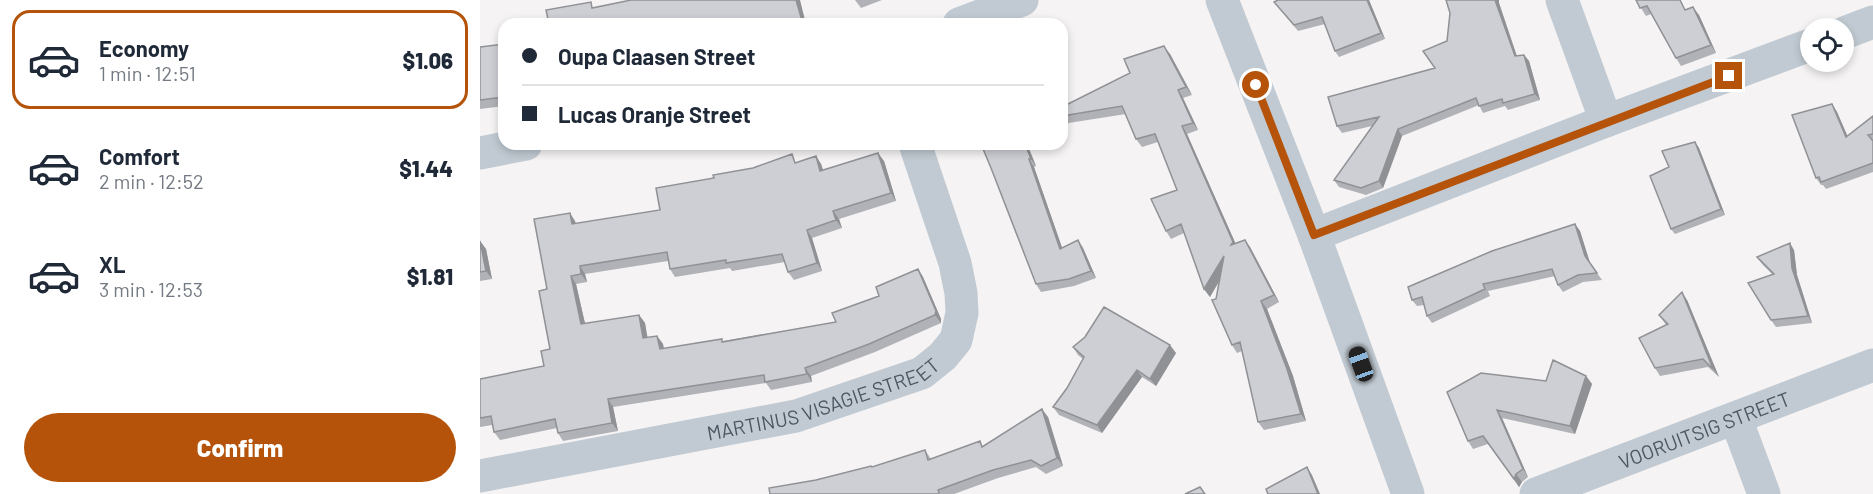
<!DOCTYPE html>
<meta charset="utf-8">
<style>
:root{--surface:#fff;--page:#f6f6f7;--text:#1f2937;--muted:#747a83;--line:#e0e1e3;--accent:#b45309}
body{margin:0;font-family:Barlow,sans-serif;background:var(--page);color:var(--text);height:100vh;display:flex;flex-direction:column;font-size:22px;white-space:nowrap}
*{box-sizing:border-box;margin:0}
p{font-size:20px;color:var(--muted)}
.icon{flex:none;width:33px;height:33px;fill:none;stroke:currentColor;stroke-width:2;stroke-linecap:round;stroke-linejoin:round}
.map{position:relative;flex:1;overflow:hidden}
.details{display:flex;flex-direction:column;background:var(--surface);width:480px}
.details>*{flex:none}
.guide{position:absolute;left:18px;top:18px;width:570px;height:132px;border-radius:18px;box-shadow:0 3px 9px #0003;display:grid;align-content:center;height:132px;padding:0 24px;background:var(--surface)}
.controls{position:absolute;left:1320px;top:18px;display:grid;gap:12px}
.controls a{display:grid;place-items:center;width:54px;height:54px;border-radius:50%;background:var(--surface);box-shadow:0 3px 9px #0003;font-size:30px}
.end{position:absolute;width:27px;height:27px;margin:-14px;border:8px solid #b45309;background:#fff;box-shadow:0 0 0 3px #fff}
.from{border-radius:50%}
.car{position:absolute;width:18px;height:36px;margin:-18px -9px;border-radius:8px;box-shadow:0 0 4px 2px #0007;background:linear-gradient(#222 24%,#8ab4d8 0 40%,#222 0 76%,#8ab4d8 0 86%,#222 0)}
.guide b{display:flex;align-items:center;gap:21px;height:57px;font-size:22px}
.guide b+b{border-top:2px solid var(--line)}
.guide i{width:15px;height:15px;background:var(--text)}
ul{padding:10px 0 0;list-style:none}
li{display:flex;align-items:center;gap:18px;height:99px;margin:0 12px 9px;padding:0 12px;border:3px solid transparent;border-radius:18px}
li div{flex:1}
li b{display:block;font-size:22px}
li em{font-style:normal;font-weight:800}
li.active{border-color:var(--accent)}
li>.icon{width:54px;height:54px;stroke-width:1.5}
.button{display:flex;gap:12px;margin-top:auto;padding:12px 24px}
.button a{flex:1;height:69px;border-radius:36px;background:var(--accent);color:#fff;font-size:24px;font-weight:800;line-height:69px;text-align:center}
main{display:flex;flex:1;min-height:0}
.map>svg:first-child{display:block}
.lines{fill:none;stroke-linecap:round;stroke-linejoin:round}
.street{stroke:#c1cad2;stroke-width:33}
.wall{fill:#b0b2b7}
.shaded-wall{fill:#909195}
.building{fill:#cdcfd5;stroke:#909195;stroke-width:1.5}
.route{stroke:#b45309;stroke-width:8}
.labels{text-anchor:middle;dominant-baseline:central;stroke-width:5;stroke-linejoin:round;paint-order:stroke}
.street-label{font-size:20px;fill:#4a5661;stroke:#fff}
</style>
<main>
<section class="details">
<ul>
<li class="active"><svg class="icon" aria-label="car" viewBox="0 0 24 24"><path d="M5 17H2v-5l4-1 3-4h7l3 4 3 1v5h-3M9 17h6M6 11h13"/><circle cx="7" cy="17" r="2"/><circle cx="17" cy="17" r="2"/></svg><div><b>Economy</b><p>1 min · 12:51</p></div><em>$1.06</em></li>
<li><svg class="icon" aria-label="car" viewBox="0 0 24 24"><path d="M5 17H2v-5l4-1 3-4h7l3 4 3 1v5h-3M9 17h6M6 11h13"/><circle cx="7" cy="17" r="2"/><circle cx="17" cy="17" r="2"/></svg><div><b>Comfort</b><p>2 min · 12:52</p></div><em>$1.44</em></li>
<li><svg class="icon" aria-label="car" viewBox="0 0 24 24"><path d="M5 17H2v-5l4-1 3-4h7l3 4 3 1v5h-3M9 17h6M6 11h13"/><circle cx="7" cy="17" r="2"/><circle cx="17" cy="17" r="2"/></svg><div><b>XL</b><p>3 min · 12:53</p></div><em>$1.81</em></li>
</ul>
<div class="button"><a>Confirm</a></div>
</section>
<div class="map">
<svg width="1393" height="494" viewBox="0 0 1393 494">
<rect width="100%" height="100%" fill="#f5f3f3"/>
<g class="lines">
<g class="street">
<path d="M742,0L834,235L928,494"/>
<path d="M1082,0L1126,121"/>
<path d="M479,24L542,0"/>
<path d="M1364,33L1393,22"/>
<path d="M0,153L46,144"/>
<path d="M834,235L1126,121L1330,45"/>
<path d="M1256,419L1284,494"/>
<path id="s1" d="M0,476L316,416L442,373L463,356L476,340L482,313L481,293L475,263L435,144"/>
<path id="s2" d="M1056,494L1393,365"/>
</g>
</g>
<path class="wall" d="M375,0H402L381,8Z
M798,0H889L905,39L859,57L855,51L845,24L818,31L794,2Z
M1156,0L1206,10L1219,15L1236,53L1201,66L1196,58L1171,14L1166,16Z
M1019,3L1037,56L1044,55L1049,61L1060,100L1028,110L1025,106L1003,113L999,105L922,136L903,188L886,195L859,187L854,180L892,126L862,133L857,126L955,68L967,41L970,13Z
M24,44V106L0,109V47Z
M690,54L712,95L703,98L718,130L707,134L755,243L770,247L799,302L787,309L813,376L826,421L784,430L778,422L762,351L757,353L752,345L736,299L739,280L730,297L724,289L704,233L691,239L686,231L697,190L678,142L662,147L656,139L646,114L582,124V107Z
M1352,104L1357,112L1367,136L1393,116V172L1346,189L1343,185H1341L1336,178Z
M1215,142L1219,148L1245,215L1195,234L1191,229L1189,167Z
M501,144H547L556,166L554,167L582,248L598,240L603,248L616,278L594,286L561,292L556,284L511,168Z
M336,156L341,164L343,170L404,161L416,201L359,219L362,228L332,238L342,271L314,280L308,272L305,262L252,271L250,268L195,277L190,269L188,261L105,274L107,282L96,284L105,324L159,315L165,323L167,338L177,336L183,344L184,349L243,341L356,322L399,296L438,269L443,277L461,319V323L395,352L331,376L332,382L291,390L286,383L133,407L138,431L83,441L78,433L77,428L20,440L14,432L12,425L0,427V379L64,366L70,349L67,289L95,221L96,224L180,210L234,178L318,162Z
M1095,224L1100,231L1110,263L1122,280L1103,282L1083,292L1078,285L1075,276L1008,291L1010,296L952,323L947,316L944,305L937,306L932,300Z
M0,241L6,249L12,279L0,281Z
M1314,250L1317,275L1332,323L1296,327L1291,320L1292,274L1282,264L1277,257Z
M1207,300L1239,377L1228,367L1180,376L1175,368L1186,325L1179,315Z
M593,347L696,353L676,386L662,377L622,433L579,415L573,407L587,388L603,359L598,355Z
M1106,376L1112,384L1095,434L1022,418L1048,477L1042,482L1039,487L1008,444L993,449L988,441L967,392Z
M568,417L583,466L566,474L556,467L518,478L474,494H290L336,480L391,466L392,467L445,450L451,459L503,446Z"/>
<path class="shaded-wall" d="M316,0H320L326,24H323Z
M887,0H889L905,39L901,33Z
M1015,0H1019V3L1039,63L1035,56Z
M1213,7L1219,15L1236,53L1231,45Z
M684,46L690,54L712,95L706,87Z
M1044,55L1049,61L1060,100L1055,94Z
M698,90L703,98L718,130L713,123Z
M1352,104L1357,112L1371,144L1366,137Z
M702,126L707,134L758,249L751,245Z
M918,129L922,136L903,188L899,181Z
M1215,142L1219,148L1245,215L1241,209Z
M545,144H547L556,166L551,159Z
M398,153L404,161L416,201L411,193Z
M336,156L341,164L346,179L340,171Z
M549,159L554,167L585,256L580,249Z
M353,211L359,219L362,228L356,220Z
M90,213L95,221L97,232L92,224Z
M1095,224L1100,231L1110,263L1105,256Z
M327,230L332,238L342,271L337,263Z
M598,240L603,248L616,278L611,271Z
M765,240L770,247L799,302L794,295Z
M0,241L6,249L12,279L6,271Z
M1310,243L1314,250L1317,275L1332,323L1328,316L1312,268Z
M744,256L750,263L730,297L724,289Z
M100,266L105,274L107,282L101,274Z
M438,269L443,277L461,319V323L455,315Z
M91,276L96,284L107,332L101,324Z
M1202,292L1207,300L1239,377L1233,369Z
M781,301L787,309L813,376L826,421L821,414Z
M159,315L165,323L169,346L163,338Z
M177,336L183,344L185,357L180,349Z
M690,345L696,353L676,386L670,379Z
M325,368L331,376L332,382L327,374Z
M657,370L662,377L622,433L617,425Z
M1106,376L1112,384L1095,434L1090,426Z
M128,399L133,407L138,431L132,423Z
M562,409L568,417L583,466L577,458Z
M1017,410L1022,418L1048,477L1043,469Z
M827,467L832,475L840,494H838Z
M1036,474L1042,482L1039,487L1034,479Z"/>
<path class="building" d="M151,0H316L323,24H69L66,10L111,2L112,8Z
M798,0H887L901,33L855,51L842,17L814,25L794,2Z
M966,0H1015L1035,56L1044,55L1055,94L1023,103L1022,99L999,106L996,98L918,129L899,181L881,188L854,180L899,117L857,126L848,97L955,68L943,51L967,41L970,13Z
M1156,0H1200L1205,10L1213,7L1231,45L1196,58L1167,6L1160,8Z
M24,44V97L0,100V47Z
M684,46L706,87L698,90L713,123L702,126L753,242L751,245L765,240L794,295L781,301L807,369L821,414L778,422L760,342L752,345L732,300L736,299L744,256L724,289L701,224L686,231L671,199L697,190L675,134L656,139L642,106L582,116V107L650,73L644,59Z
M1352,104L1366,137L1393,116V134L1388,135L1393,141V163L1341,182L1339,177L1336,178L1312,115Z
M1215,142L1241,209L1191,229L1170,176L1189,167L1182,151Z
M501,144H545L551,159H549L580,249L598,240L611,271L589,279L556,284L511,168Z
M398,153L411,193L353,211L356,220L327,230L337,263L308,272L302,254L246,263V260L190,269L187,252L100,266L101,274L91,276L101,324L159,315L163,338L177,336L180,349L242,339V342L356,322L352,313L399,296L396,287L438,269L456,311L455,315L389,344L325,368L327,374L285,382L284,375L128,399L132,423L78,433L75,419L14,432L11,416L0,418V379L64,366L61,351L70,349L59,291L67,289L54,219L90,213L92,224L180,210L176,188L234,178L233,175L273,168L312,154L315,163L336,156L340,171Z
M1095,224L1105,256L1117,273L1098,275L1078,285L1072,269L1003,284L1005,289L947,316L942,297L932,300L928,287L1012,251Z
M0,241L6,271L0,272Z
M1310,243L1312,268L1328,316L1291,320L1268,283L1294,274L1277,257Z
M1202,292L1213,319L1233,369L1223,359L1175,368L1159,338L1188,324L1179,315Z
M624,307L690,345L670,379L657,370L617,425L573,407L587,388L604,357L593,347L605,337Z
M1073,360L1106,376L1090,426L1017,410L1043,469L1036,474L1034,479L1003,436L988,441L967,392L1001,373L1066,381Z
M562,409L577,458L561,466L551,460L513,470L458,490L459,493L458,494H290L289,488L336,480L391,466L392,467L445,450L448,460L500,441L502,447Z
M827,467L838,494H788L786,489Z
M720,487L725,494H705Z"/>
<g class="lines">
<path class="route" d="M776,85L834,235L1249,76"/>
</g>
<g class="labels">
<g class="street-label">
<text stroke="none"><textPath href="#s1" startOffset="352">MARTINUS VISAGIE STREET</textPath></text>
<text stroke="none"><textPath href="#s2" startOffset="180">VOORUITSIG STREET</textPath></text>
</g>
</g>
</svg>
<div class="controls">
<a><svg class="icon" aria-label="locate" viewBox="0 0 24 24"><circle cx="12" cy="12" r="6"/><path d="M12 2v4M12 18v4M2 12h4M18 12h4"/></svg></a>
</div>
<i class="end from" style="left:776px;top:85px"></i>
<i class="end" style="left:1249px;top:76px"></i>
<i class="car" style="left:881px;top:364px;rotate:340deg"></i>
<div class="guide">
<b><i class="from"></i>Oupa Claasen Street</b>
<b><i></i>Lucas Oranje Street</b>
</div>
</div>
</main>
